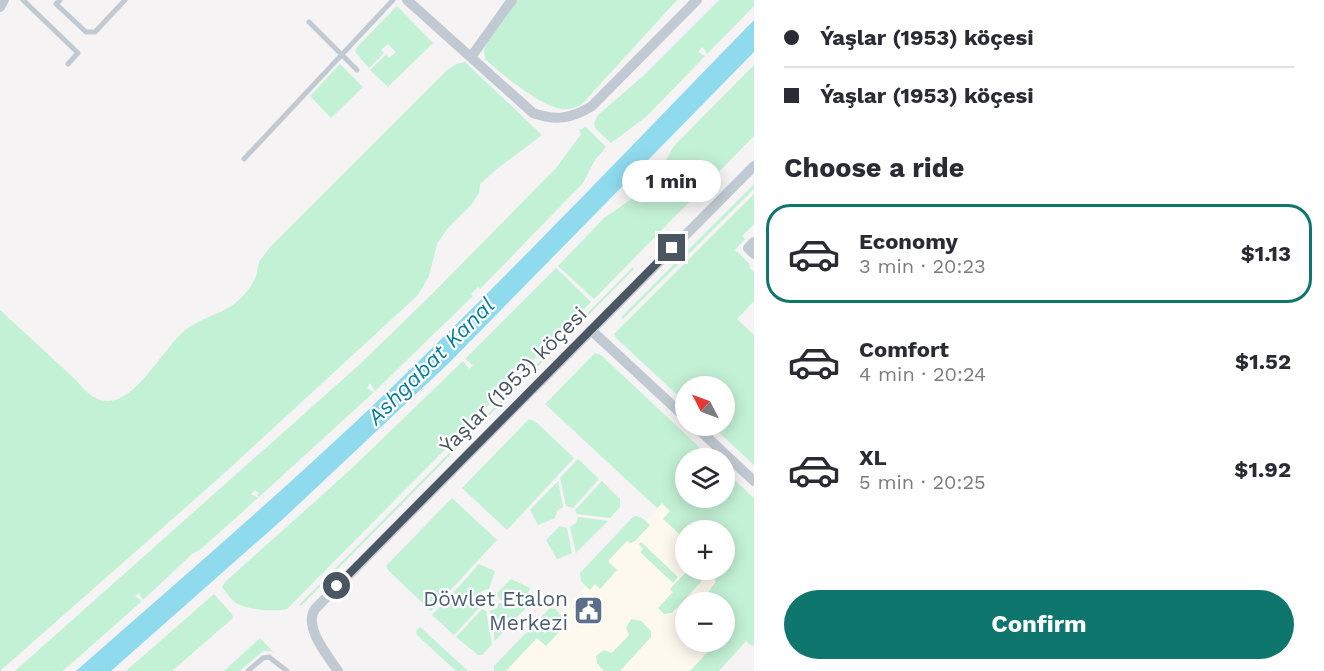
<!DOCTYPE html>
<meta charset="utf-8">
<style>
:root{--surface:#fff;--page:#f7f7f7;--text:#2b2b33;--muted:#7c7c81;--line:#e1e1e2;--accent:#0f766e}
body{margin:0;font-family:"Work Sans",sans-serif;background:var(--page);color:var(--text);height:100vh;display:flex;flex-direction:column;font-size:22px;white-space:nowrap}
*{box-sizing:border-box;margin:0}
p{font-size:20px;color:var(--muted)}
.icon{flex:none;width:33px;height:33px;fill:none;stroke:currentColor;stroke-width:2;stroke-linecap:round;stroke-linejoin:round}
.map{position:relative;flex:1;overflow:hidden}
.details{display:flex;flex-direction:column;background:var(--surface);width:570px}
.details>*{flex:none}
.guide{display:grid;align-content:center;height:132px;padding:0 30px;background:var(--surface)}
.needle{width:39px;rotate:312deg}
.fabs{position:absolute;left:675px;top:376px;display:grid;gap:12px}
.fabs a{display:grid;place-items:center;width:60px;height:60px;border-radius:50%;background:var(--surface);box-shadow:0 3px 15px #0003;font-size:30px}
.end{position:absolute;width:27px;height:27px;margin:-14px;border:8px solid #4a5661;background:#fff;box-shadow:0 0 0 3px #fff}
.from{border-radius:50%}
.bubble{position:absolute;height:42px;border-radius:21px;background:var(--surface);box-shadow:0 3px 15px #0003;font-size:20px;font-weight:700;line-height:42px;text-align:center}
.guide b{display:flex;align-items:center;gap:21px;height:57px;font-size:22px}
.guide b+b{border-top:2px solid var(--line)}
.guide i{width:15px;height:15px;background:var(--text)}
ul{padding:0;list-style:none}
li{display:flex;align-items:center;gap:18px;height:99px;margin:0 12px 9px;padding:0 18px;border:3px solid transparent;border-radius:24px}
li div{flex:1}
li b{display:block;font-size:22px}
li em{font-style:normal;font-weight:700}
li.current{border-color:var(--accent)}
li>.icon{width:54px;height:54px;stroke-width:1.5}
h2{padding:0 30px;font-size:27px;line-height:72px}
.cta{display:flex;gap:12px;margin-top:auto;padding:12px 30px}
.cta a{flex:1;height:69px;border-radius:36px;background:var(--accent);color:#fff;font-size:24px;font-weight:700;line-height:69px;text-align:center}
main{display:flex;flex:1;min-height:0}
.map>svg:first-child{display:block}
.commercial{fill:#fdf9ef;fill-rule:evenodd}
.green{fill:#c3f1d5}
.water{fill:#90daee}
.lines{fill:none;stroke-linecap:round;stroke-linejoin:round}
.lane{stroke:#c1cad2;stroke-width:5}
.street{stroke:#c1cad2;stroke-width:10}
.route{stroke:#4a5661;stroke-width:8}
.labels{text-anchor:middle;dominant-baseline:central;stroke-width:4.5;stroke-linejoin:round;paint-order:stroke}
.street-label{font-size:21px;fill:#4a5661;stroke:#fff}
.service-label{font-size:21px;fill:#4e5e75;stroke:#fff;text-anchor:end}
.water-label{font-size:22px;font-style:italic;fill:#0c7c9b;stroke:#fff}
</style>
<main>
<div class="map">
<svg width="754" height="671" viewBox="0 0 754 671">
<rect width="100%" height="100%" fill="#f5f3f3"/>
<path class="commercial" d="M662,504L691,531H686V570H724L725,562L754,590V613L700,671H506ZM686,603H724V642H686Z"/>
<path class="green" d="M518,0H677L582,104C578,106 573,109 569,109C548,113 500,73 485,59L484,50L486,45Z
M719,0H754V6L707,54L706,51L702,47L698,52L705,56L647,116L611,143L595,128L594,123L598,115L642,77Z
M397,6L433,43L388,87L370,70L386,55L389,58L396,52L388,44L381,50L384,53L369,68L355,52L357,47Z
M465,62L542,135L498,168L480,184L479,193L472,204L447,229L437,244L429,276L418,295L219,478L0,671V310L77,381C119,437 152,361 182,333C196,319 218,316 234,304C243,297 252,287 256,276C258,271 257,266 259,262C262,257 267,252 270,247L448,69L457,64Z
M340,64L363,87L331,118L310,96Z
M754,65V136L594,299L558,266L604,218L630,200L647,185L660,197L663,192L651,181L662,167L674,146Z
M586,127L606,147L595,160L583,183L480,289L478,287L471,294L473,296L375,391L370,383L367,388L374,392L259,497L257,495L259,493L255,490L251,494L258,498L201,549L192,554L143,600L139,593L135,596L142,601L63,671H15L359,365L431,295L557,167L581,134L579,130Z
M754,184V189L623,319L621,317Z
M754,194V224L742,236L745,239L735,250L749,263L750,268L754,272V301L737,319L754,335V465L712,426H724V387H686L685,402L615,337L614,334Z
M633,267L634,269L302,605L298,606Z
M556,268L591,302L287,609C276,612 245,610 235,602C230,598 226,592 222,587L225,582L349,471L463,361L469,369L473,365L465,359Z
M595,353L601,355L712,459H686V498H724L725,471L754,498V644L752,646L746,641L719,671H690L717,642H724V603H700L715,583V570H724V531H686L685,539L663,519L670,511L662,503L657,508L545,404Z
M529,419L535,421L574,458L507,530L462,488Z
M578,459L599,479L573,508L566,506L560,478Z
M558,481L563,507L557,511L555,518L538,525L530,510Z
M602,481L620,499V507L610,518L577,514L575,510Z
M452,498L497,540L431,611L388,570L386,566Z
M636,516L642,518L650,525L635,541L630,543L627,541L608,561L617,570L600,589L595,584L590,590L581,581L580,573L633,517Z
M578,517L608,521L576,553L570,527L576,523Z
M560,526L567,528L572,553L557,559L546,540Z
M641,542L678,577L673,583L640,552L643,549L639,544Z
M479,564L495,571L489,589L482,591L478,597L452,594Z
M688,570H698L702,575L701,582L672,613L664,614L658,608L673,592L670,589Z
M511,579L530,588L525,604L500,600L497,593Z
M214,594L232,614L233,618L172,671H126Z
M449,597L477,601L480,607L454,635L432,615Z
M499,603L525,607V609L495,641L490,611L497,608Z
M550,608L555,609L564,618L559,624L563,628L546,646L537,638L506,671H494V666Z
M482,609L486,611L492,644L482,655H478L456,637Z
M631,619L641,621L651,631V637L620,671H604L597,663L596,656L604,650L612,653L629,635L626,628Z
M420,627L468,671H456L417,635L416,631Z
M260,638L276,655L271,651H263L240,671H224Z"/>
<path class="water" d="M754,20V52L449,363L283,519L111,671H76C180,579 286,489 386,393C512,272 632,145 754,20Z"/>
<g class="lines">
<path class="lane" d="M23,0L78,53L68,64
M60,0L56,4L86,32H95L125,0
M309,22L357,70
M244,159L393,0
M248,671L263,658L269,657L287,671"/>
<path class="street" d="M407,0L533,113C556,121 571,119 592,106L697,0
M0,7L4,0
M471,57L512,0
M754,242L748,248L754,254
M591,330L686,418
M695,426L754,481
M338,671C328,656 303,627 315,609L754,166"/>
</g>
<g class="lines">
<path class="route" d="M337,586L672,248"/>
</g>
<defs>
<symbol id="civic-square" viewBox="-11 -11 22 22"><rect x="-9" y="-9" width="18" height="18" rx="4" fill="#5c6f8a" stroke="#fff"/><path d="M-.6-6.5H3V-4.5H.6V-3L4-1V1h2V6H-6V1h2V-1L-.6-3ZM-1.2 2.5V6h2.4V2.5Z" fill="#fff"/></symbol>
</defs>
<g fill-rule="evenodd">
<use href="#civic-square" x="572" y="594" width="33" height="33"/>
</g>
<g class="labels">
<g class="street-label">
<text transform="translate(513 380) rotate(-45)">Ýaşlar (1953) köçesi</text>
</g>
<g class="service-label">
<text x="568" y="598">Döwlet Etalon<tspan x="568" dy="24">Merkezi</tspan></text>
</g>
<g class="water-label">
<text transform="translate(431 361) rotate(-45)">Ashgabat Kanal</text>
</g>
</g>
</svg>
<div class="fabs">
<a><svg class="needle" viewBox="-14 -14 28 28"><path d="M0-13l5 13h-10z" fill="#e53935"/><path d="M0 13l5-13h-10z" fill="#7c7c81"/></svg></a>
<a><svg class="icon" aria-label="layers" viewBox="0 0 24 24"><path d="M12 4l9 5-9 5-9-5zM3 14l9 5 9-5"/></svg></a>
<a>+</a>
<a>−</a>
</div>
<i class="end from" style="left:337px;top:586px"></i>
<i class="end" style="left:672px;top:248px"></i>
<div class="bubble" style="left:622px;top:160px;width:99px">1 min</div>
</div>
<section class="details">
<div class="guide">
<b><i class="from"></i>Ýaşlar (1953) köçesi</b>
<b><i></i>Ýaşlar (1953) köçesi</b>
</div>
<h2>Choose a ride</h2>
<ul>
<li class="current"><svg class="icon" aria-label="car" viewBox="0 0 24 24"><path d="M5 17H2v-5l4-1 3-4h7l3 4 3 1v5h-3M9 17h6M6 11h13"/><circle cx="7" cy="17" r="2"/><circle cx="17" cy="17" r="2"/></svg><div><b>Economy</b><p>3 min · 20:23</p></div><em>$1.13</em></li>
<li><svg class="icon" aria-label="car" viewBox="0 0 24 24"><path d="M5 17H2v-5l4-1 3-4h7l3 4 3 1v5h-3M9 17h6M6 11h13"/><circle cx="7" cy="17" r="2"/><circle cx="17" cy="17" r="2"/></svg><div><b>Comfort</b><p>4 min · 20:24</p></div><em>$1.52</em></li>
<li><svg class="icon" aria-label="car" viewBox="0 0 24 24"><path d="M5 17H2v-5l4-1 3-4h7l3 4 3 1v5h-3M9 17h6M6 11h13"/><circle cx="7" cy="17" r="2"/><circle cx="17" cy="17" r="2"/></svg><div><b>XL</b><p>5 min · 20:25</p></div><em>$1.92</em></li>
</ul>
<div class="cta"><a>Confirm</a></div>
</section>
</main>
